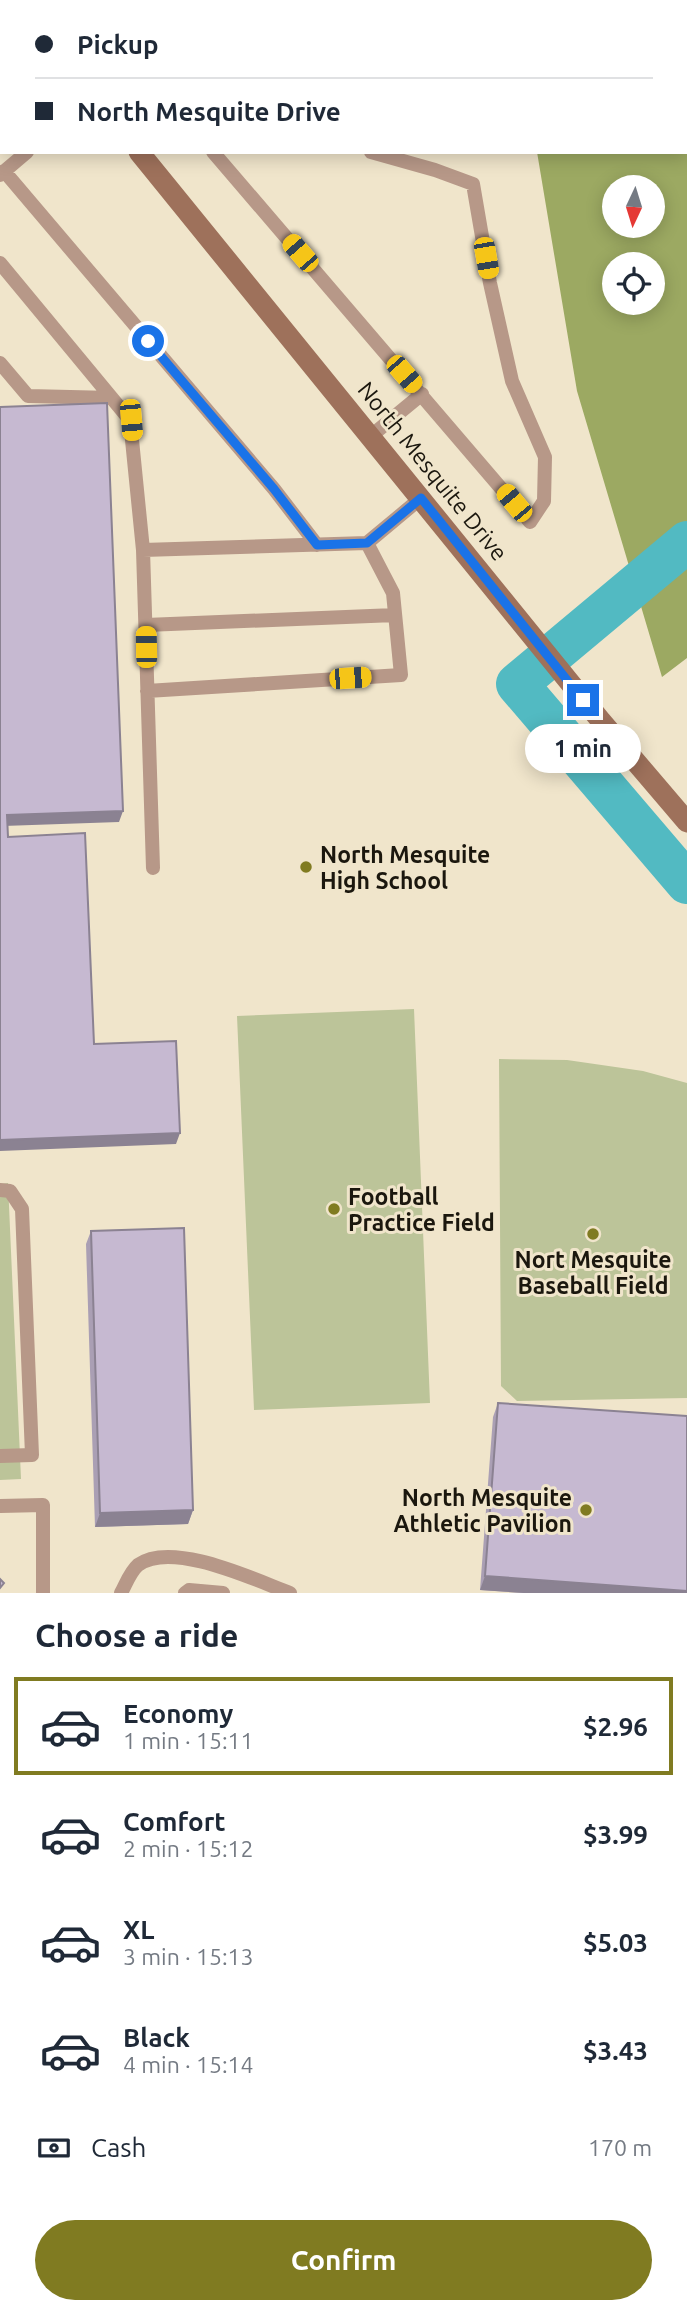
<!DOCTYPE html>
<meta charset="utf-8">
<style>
:root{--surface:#fff;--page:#f2f2f3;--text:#1f2937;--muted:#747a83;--line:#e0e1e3;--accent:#807b21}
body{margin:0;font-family:Ubuntu,sans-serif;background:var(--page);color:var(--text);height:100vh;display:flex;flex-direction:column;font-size:26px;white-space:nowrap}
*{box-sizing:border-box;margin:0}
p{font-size:23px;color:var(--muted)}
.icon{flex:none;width:38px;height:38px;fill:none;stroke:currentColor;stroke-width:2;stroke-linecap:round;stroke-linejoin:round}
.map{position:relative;height:1593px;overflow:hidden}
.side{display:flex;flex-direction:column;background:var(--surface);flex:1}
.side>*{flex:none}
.guide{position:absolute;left:0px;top:0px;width:688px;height:154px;box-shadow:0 4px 18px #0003;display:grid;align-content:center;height:154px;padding:0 35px;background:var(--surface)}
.needle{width:46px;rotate:184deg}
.controls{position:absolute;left:602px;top:175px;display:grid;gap:14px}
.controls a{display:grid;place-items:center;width:63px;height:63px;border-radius:50%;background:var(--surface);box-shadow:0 4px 18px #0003;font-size:35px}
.end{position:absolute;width:32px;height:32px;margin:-16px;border:9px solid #1a73e8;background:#fff;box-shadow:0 0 0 4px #fff}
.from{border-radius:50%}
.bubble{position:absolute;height:49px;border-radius:24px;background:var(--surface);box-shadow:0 4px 18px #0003;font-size:23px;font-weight:700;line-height:49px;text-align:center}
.car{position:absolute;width:21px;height:42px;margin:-21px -10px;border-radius:9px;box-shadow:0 0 5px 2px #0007;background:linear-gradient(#f5c518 24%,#345 0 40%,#f5c518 0 76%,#345 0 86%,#f5c518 0)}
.guide b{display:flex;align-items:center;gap:24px;height:66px;font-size:26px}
.guide b+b{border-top:2px solid var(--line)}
.guide i{width:18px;height:18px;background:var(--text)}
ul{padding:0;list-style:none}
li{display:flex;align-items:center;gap:21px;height:98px;margin:0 14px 10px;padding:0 21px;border:4px solid transparent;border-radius:0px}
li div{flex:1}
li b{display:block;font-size:26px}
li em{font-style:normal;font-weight:700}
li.active{border-color:var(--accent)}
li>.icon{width:63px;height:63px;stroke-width:1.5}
h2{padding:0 35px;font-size:32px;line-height:84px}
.pay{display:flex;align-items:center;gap:18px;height:77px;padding:0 35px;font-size:26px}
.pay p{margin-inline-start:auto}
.cta{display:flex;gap:14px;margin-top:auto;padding:14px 35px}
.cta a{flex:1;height:80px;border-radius:42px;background:var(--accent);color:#fff;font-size:28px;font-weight:700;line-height:80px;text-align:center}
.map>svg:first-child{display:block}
.green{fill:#bcc499}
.forest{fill:#9ca962;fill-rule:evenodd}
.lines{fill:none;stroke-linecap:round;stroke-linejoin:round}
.river{stroke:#52bac2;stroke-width:42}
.lane{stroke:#b79888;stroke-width:14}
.secondary{stroke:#9e715b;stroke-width:21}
.wall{fill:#aa9fb4}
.shaded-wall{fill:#8b8292}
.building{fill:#c6b9d1;stroke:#8b8292;stroke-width:2}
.route{stroke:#1a73e8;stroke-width:9}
.poi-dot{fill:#807b21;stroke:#f0e5cb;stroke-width:2.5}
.labels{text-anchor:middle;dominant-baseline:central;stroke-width:6;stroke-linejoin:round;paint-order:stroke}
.street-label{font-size:23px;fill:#1b170e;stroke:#f0e5cb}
.poi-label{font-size:23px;font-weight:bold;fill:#1b170e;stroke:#f0e5cb;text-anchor:start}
</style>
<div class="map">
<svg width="687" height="1593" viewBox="0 0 687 1593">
<rect width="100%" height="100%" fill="#f0e5cb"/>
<path class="green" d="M414,1009L430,1403L254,1410L237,1016Z
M499,1059L567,1060L643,1071L687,1083V1398L517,1401L501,1386Z
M8,1183L21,1479L0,1480V1184Z"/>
<path class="forest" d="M512,0H687V658L662,677L577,391L537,152H686V2ZM614,187H653V226H614ZM614,264H653V303H614Z"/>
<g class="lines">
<path class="river" d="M686,14L687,16
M687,542L517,684L687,883"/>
<path class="lane" d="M213,152L530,522L544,501L545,457L512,381L490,283L473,184L435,170L371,152
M4,171L274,489L317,545
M0,175L27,152
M0,263L130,420L143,550
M0,363L28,396L112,398
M371,436L422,394
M146,625L395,615
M147,691L401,675L393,593L367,543
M153,868L143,550L367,543L421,498
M0,1190L10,1191L22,1209L32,1455L0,1456
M0,1506L43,1505V1593
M121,1593C126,1584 130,1572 138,1565C172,1540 255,1580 290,1593
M185,1593L189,1590L223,1593"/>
<path class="secondary" d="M22,0L23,2
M139,152L601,721L687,822"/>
</g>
<path class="wall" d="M91,1231L193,1510L188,1524L95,1527L86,1244Z
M498,1403L687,1593H524L480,1590L493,1417Z"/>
<path class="shaded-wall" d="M123,811L119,822L3,826L7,815Z
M180,1133L176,1144L0,1151V1140Z
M193,1510L188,1524L95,1527L100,1513Z
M485,1576L687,1591V1593H524L480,1590Z"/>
<path class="building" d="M107,403L123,811L7,815L8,837L85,833L94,1044L176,1041L180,1133L0,1140V407Z
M184,1228L193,1510L100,1513L91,1231Z
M498,1403L687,1416V1591L485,1576Z
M0,1579L4,1583L0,1588Z"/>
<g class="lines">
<path class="route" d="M148,341L274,489L317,545L367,543L421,498L583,700"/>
</g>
<g class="poi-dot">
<circle cx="306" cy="867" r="7"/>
<circle cx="334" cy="1209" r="7"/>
<circle cx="593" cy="1234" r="7"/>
<circle cx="586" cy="1510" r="7"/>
</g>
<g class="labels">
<g class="street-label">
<text transform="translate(433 471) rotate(51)">North Mesquite Drive</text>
</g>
<g class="poi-label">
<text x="320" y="854">North Mesquite<tspan x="320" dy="26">High School</tspan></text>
<text x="348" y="1196">Football<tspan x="348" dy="26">Practice Field</tspan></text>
<text x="593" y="1259" text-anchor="middle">Nort Mesquite<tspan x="593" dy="26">Baseball Field</tspan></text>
<text x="572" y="1497" text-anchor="end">North Mesquite<tspan x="572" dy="26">Athletic Pavilion</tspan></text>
</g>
</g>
</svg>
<div class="controls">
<a><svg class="needle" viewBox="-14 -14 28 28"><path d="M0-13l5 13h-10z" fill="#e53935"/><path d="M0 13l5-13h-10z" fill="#747a83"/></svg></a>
<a><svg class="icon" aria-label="locate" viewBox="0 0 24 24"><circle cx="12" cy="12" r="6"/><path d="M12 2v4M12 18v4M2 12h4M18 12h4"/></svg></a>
</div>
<i class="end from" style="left:148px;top:341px"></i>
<i class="end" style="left:583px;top:700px"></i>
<div class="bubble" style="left:525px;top:724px;width:116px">1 min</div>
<i class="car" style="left:300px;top:253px;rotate:319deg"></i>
<i class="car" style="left:486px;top:258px;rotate:170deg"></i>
<i class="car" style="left:404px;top:374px;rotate:139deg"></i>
<i class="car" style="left:131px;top:420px;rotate:175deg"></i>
<i class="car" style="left:514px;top:503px;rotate:320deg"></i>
<i class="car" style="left:146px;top:647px;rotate:359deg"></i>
<i class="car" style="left:350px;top:678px;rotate:86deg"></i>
<div class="guide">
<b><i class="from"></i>Pickup</b>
<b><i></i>North Mesquite Drive</b>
</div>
</div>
<section class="side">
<h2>Choose a ride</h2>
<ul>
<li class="active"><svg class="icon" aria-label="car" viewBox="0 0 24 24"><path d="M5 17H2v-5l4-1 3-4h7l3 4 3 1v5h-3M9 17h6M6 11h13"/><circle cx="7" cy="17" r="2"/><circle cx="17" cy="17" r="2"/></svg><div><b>Economy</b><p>1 min · 15:11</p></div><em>$2.96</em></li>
<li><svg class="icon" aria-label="car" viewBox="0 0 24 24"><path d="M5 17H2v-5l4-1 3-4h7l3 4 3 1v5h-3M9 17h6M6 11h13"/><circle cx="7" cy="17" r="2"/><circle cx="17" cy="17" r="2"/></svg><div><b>Comfort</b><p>2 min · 15:12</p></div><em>$3.99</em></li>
<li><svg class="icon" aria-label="car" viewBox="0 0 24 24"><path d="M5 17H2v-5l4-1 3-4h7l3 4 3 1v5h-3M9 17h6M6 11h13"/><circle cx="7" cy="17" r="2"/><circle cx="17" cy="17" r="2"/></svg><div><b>XL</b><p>3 min · 15:13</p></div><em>$5.03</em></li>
<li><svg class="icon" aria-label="car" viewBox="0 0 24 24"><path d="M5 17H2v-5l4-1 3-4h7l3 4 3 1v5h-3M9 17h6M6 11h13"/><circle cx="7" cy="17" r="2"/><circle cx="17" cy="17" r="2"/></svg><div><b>Black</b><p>4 min · 15:14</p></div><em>$3.43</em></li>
</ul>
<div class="pay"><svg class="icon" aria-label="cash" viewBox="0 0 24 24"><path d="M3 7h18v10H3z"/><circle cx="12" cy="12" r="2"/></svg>Cash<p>170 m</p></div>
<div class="cta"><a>Confirm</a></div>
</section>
